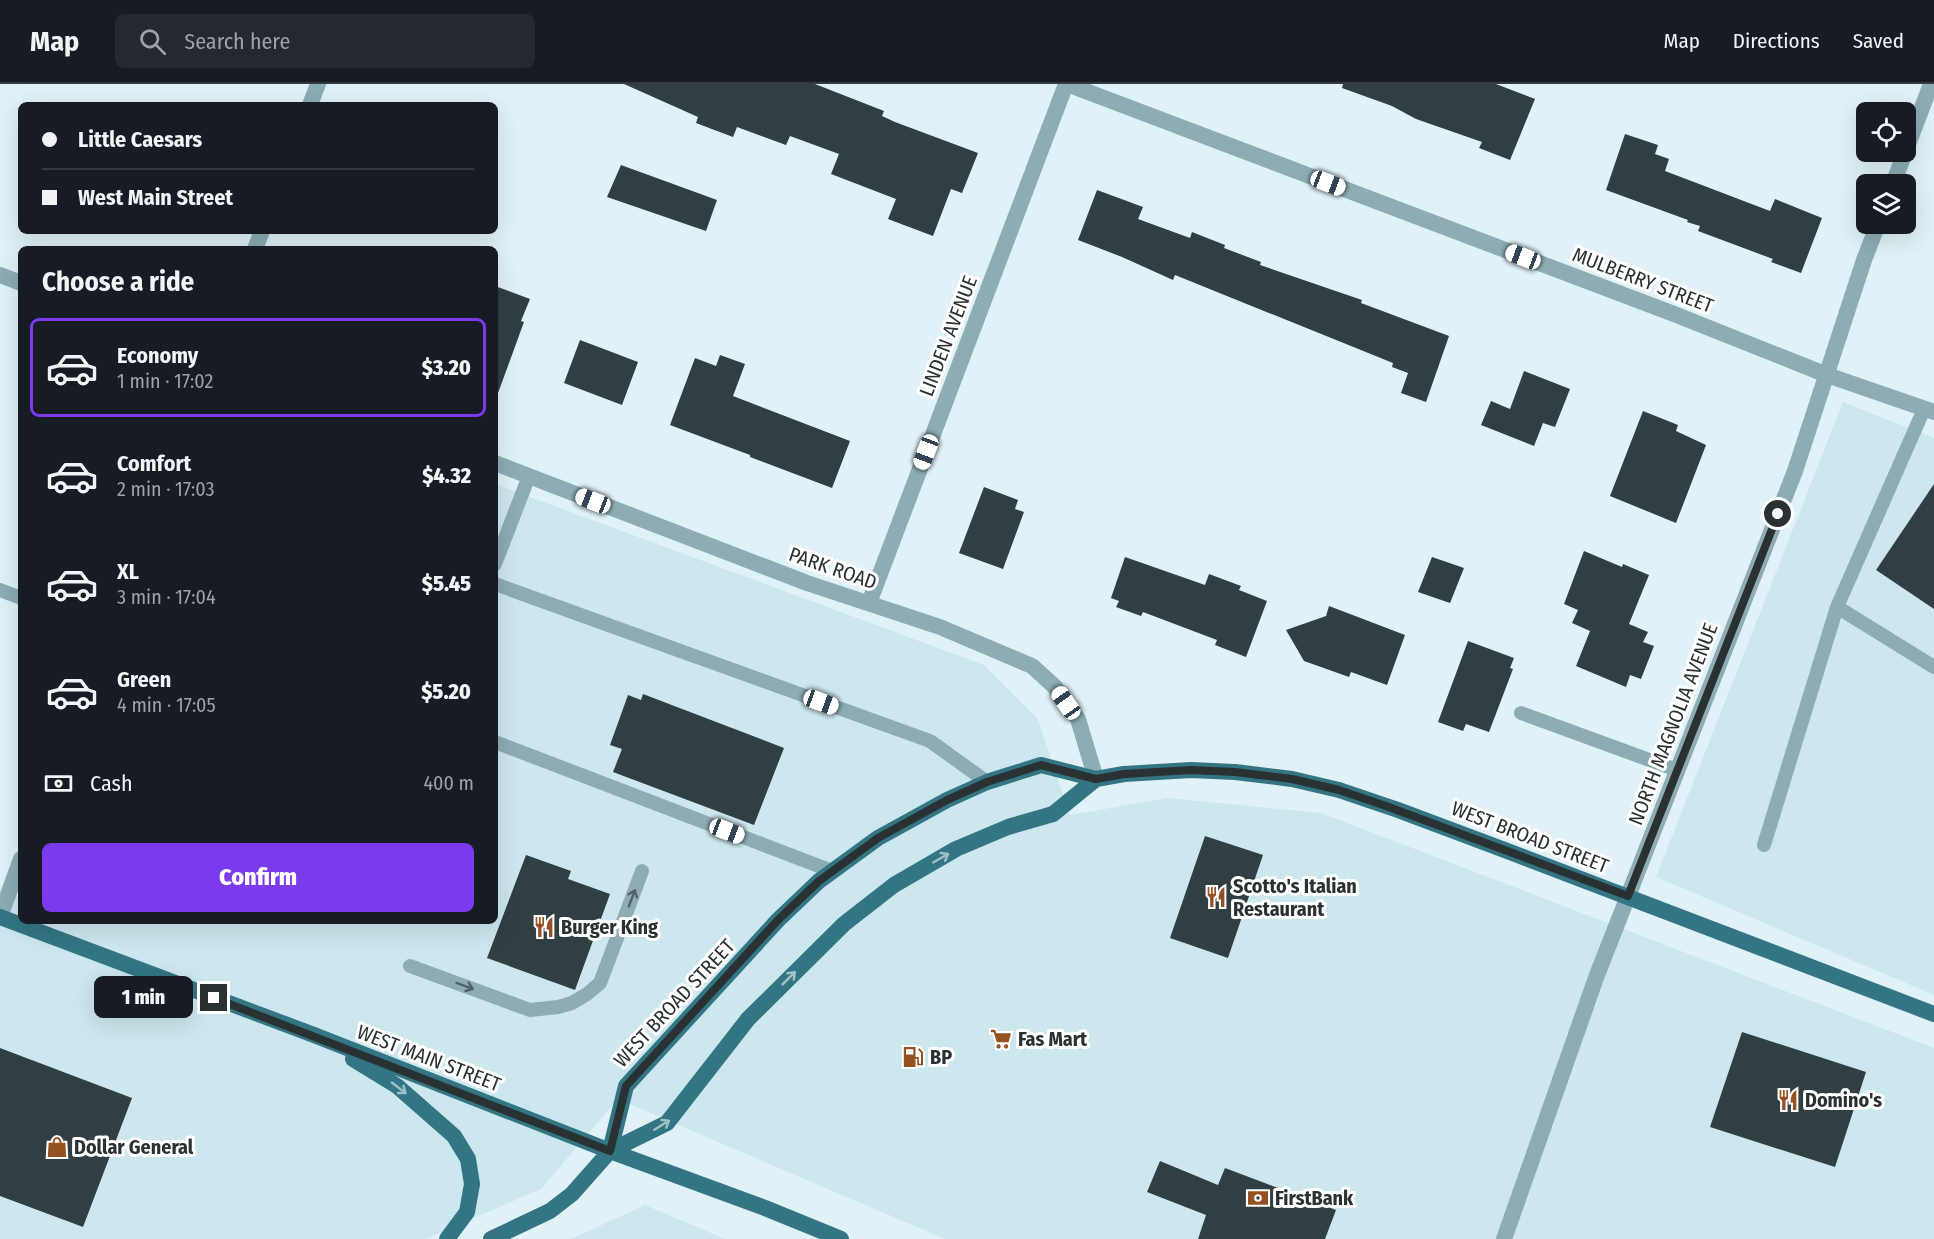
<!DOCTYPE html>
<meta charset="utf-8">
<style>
:root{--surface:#171b24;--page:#242831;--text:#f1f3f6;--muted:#9ea1a6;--line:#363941;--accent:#7c3aed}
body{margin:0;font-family:"Fira Sans Condensed",sans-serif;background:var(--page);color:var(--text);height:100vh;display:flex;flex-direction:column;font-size:22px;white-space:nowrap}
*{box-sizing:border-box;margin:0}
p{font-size:20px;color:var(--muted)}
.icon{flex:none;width:33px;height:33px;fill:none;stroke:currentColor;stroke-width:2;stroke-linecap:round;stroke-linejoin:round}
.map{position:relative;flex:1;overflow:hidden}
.details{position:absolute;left:18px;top:162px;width:480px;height:678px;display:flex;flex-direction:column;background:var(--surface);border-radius:9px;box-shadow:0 6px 24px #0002}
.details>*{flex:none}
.top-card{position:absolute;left:18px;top:18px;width:480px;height:132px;border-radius:9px;box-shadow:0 6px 24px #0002;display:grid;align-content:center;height:132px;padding:0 24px;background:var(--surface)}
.fabs{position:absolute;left:1856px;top:18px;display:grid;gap:12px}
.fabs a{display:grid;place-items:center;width:60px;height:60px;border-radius:9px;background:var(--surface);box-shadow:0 6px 24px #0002;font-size:30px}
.end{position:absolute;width:27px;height:27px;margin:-14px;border:8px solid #2a3132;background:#fff;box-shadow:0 0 0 3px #fff}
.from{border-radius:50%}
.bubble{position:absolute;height:42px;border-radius:9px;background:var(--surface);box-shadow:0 6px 24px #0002;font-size:20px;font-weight:800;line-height:42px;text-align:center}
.car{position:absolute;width:18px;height:36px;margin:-18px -9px;border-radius:8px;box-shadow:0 0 4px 2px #0007;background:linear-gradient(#fff 24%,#345 0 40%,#fff 0 76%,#345 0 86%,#fff 0)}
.top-card b{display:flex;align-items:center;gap:21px;height:57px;font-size:22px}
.top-card b+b{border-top:2px solid var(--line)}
.top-card i{width:15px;height:15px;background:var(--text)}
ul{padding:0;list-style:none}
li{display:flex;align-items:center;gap:18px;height:99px;margin:0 12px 9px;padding:0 12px;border:3px solid transparent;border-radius:9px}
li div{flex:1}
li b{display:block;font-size:22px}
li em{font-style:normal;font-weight:800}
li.current{border-color:var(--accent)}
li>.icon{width:54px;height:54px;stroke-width:1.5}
h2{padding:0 24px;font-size:27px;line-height:72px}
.pay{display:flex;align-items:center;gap:15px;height:66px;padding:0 24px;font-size:22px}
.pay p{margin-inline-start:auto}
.button{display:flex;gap:12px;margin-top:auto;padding:12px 24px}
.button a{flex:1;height:69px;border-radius:9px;background:var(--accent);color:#fff;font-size:24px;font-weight:800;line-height:69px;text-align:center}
header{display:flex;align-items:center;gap:36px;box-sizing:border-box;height:84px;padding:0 30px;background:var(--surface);border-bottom:2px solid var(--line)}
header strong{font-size:28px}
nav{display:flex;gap:33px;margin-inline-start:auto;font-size:21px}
.search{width:420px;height:54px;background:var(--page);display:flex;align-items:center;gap:15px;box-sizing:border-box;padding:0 21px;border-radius:9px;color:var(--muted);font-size:22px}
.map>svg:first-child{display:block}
.built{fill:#cde7ee}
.building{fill:#313f43}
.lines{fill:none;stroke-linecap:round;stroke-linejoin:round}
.service{stroke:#8dacb4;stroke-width:14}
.minor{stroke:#8dacb4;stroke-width:16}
.primary{stroke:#347583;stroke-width:16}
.oneway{stroke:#a4c1c7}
.oneway2{stroke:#526266}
.route{stroke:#2a3132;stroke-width:8}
.labels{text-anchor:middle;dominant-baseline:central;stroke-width:6;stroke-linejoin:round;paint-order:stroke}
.street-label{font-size:20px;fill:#2a3132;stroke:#fff}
.poi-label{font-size:20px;font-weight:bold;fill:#2a3132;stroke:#fff;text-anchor:start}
</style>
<header>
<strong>Map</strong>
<div class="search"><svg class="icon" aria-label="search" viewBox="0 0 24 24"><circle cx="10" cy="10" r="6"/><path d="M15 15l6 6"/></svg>Search here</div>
<nav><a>Map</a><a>Directions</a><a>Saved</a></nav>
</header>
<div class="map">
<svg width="1934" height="1155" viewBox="0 0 1934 1155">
<rect width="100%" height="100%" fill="#e0f2f7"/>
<path class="built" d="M1843,318L1934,354V911L1656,793Z
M495,400L984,581L1038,635L1070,731L1168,714L1321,729L1934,964V1155H945L618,1015L541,1105L426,1155H0V804L21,813V837H495Z
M645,1121L725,1155H571Z"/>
<path class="building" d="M624,0H815L884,27L882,32L895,38L978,69L962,109L951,105L933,152L888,135L896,115L831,90L839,70L790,52L786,61L737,43L733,53L696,39L698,33Z
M1343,0H1496L1535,15L1510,76L1479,64L1482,58L1416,35L1392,22L1342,4Z
M1625,50L1658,61L1655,70L1669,75L1665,87L1770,127L1775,115L1822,134L1801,189L1771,178L1773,175L1698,147L1700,142L1687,138L1688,136L1606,106Z
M621,81L717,116L706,147L607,113Z
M1097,106L1143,123L1138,135L1190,154L1192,148L1225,161L1224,164L1261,178L1260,181L1362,216L1361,219L1449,252L1426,318L1401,309L1408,289L1392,283L1393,279L1175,191L1173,196L1122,173L1078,156Z
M495,202L530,215L521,237L524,238L498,309L495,308Z
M580,256L638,278L622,321L564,299Z
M720,271L745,280L733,312L850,357L832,404L750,373V371L670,341L695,274L716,282Z
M1524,287L1570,305L1555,343L1543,339L1534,362L1481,341L1491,317L1510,325Z
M1643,327L1678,341L1676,347L1706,361L1676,439L1610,412Z
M1934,400V525L1876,486Z
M984,403L1018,416L1015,425L1024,428L1003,485L959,469Z
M1584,467L1622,483L1623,480L1649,491L1629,540L1648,548L1643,558L1654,562L1641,595L1630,591L1626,603L1576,582L1590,547L1572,539L1578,526L1564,520Z
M1125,473L1205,501L1209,490L1241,502L1239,506L1267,517L1246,573L1215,561L1217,556L1143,528L1141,532L1116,523L1119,517L1111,514Z
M1432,473L1464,484L1450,519L1418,508Z
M1329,522L1405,551L1387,601L1351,588L1349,593L1304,577L1286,546L1326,532Z
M1468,557L1514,574L1510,584L1513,585L1489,648L1466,640L1463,647L1438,638Z
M643,610L784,664L754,741L613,688L622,665L610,661L628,611L641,616Z
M1205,752L1263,771L1228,874L1170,854Z
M526,771L571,787L568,795L610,810L575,906L487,874Z
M1742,948L1866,988L1835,1083L1710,1043Z
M0,964L132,1014L83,1143L0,1112Z
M1160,1077L1218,1101L1225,1084L1336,1126L1325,1155H1198L1206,1131L1147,1108Z"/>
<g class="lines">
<path class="service" d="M1924,325L1837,523L1934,583
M495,480L529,392
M495,500L930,657L987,698
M0,506L21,514
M1521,629L1677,686
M495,658L832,787
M1764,761L1837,523
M410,882L530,926L558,923L572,919L587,910L600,899L642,787"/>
<path class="minor" d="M1067,0L1674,230L1827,291L1934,328
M310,21L318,0
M1893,100L1931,0
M255,165L262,147
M0,191L21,199
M495,379L807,499L940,543L1032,582L1055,603L1078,635L1096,695
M869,519L1066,0
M0,833L21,775
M1504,1155L1597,891L1795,387L1864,176L1878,140"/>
<path class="primary" d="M0,833L314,951L610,1067L765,1124L841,1155
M353,975L397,1002L454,1052L468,1075L472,1100L467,1128L447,1155
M610,1067L626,1002L778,836L819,797L878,754L947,716L987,698L1041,681L1096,695L1124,690L1191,686L1235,688L1292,695L1339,706L1398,726L1502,765L1934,930
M491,1155L550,1127L572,1110L610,1067L667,1039L748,935L844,840L894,801L956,765L1008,743L1053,730L1096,695"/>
</g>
<defs><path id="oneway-shaft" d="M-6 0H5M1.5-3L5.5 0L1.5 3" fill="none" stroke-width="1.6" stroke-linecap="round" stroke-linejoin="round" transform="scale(1.5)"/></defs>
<g class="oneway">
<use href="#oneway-shaft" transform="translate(941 774) rotate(-30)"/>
<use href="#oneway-shaft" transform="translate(789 894) rotate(-45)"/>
<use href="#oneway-shaft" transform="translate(399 1004) rotate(38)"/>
<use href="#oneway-shaft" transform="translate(662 1041) rotate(-32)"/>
</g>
<g class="oneway2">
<use href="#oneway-shaft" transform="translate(632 814) rotate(-69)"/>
<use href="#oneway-shaft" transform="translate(465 902) rotate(20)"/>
</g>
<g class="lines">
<path class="route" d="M214,914L610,1067L626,1002L778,836L819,797L878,754L947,716L987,698L1041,681L1096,695L1124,690L1191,686L1235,688L1292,695L1339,706L1386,722L1628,812L1778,430"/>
</g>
<defs>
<symbol id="restaurant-bare" viewBox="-9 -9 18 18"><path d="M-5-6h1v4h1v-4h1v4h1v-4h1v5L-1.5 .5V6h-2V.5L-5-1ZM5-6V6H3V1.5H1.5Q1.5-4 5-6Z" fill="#955122" stroke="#fff" stroke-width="2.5" paint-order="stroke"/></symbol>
<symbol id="supermarket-bare" viewBox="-9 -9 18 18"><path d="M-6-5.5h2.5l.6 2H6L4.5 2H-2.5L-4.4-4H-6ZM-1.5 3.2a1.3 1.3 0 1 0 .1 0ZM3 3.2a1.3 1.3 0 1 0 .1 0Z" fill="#955122" stroke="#fff" stroke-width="2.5" paint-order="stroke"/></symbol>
<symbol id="fuel-bare" viewBox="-9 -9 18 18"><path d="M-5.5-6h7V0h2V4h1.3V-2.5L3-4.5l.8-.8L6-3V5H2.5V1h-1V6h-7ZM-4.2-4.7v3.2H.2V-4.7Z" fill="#955122" stroke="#fff" stroke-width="2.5" paint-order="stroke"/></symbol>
<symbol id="shop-bare" viewBox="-9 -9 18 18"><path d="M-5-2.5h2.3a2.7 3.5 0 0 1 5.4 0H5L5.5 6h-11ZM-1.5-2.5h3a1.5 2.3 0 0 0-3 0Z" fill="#955122" stroke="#fff" stroke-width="2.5" paint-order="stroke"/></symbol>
<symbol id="bank-bare" viewBox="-9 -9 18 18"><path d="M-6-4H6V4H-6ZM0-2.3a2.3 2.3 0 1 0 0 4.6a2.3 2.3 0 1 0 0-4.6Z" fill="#955122" stroke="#fff" stroke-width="2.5" paint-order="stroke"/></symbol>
</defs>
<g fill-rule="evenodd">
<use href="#restaurant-bare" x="1201" y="798" width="30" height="30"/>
<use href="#restaurant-bare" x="529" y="828" width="30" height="30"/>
<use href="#supermarket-bare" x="986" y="940" width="30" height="30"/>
<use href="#fuel-bare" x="898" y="958" width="30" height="30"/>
<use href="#restaurant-bare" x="1773" y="1001" width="30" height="30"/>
<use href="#shop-bare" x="42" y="1048" width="30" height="30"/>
<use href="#bank-bare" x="1243" y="1099" width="30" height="30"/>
</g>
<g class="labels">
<g class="street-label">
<text transform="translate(1643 196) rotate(21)">MULBERRY STREET</text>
<text transform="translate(948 252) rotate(-69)">LINDEN AVENUE</text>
<text transform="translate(833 484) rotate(19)">PARK ROAD</text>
<text transform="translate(1673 640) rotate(-69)">NORTH MAGNOLIA AVENUE</text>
<text transform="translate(1530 753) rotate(21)">WEST BROAD STREET</text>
<text transform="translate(674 919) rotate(-47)">WEST BROAD STREET</text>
<text transform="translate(429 974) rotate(21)">WEST MAIN STREET</text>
</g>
<g class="poi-label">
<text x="1233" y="802">Scotto's Italian<tspan x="1233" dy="23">Restaurant</tspan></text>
<text x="561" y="843">Burger King</text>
<text x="1018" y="955">Fas Mart</text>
<text x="930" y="973">BP</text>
<text x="1805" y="1016">Domino's</text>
<text x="74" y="1063">Dollar General</text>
<text x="1275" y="1114">FirstBank</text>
</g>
</g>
</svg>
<div class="fabs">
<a><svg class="icon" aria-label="locate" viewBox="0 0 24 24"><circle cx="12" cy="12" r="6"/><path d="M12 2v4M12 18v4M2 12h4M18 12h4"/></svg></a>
<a><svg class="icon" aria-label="layers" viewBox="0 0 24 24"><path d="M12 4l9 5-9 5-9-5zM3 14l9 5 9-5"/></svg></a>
</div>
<i class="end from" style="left:1778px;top:430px"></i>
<i class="end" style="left:214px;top:914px"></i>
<div class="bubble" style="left:94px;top:892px;width:99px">1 min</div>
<i class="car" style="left:1328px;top:99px;rotate:111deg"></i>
<i class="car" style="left:1523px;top:173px;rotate:291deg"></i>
<i class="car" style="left:926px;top:368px;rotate:201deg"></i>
<i class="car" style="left:593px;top:417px;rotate:291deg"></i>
<i class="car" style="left:821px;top:618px;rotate:110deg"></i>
<i class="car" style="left:1066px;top:619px;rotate:325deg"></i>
<i class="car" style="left:727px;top:747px;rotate:111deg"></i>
<div class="top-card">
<b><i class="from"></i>Little Caesars</b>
<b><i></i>West Main Street</b>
</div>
<section class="details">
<h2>Choose a ride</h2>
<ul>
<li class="current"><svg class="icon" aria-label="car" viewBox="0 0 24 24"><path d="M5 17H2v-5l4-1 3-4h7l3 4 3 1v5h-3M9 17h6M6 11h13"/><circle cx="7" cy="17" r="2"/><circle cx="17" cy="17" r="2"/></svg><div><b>Economy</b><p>1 min · 17:02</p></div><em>$3.20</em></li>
<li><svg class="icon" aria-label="car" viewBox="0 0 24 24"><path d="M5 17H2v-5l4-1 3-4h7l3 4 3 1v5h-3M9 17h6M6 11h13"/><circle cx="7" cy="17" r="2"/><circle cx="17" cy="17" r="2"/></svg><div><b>Comfort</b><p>2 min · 17:03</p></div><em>$4.32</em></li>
<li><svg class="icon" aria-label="car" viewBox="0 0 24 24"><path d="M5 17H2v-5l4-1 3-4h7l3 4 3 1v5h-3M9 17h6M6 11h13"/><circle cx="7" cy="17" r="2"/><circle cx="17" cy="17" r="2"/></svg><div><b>XL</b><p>3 min · 17:04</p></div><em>$5.45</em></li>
<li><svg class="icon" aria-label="car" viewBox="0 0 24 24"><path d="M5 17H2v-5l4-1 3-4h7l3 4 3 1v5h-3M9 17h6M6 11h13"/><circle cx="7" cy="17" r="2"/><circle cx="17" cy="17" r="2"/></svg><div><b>Green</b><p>4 min · 17:05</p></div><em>$5.20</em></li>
</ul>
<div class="pay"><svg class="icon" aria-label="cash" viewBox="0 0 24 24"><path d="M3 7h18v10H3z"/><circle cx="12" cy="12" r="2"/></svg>Cash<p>400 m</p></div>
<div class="button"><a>Confirm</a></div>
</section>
</div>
